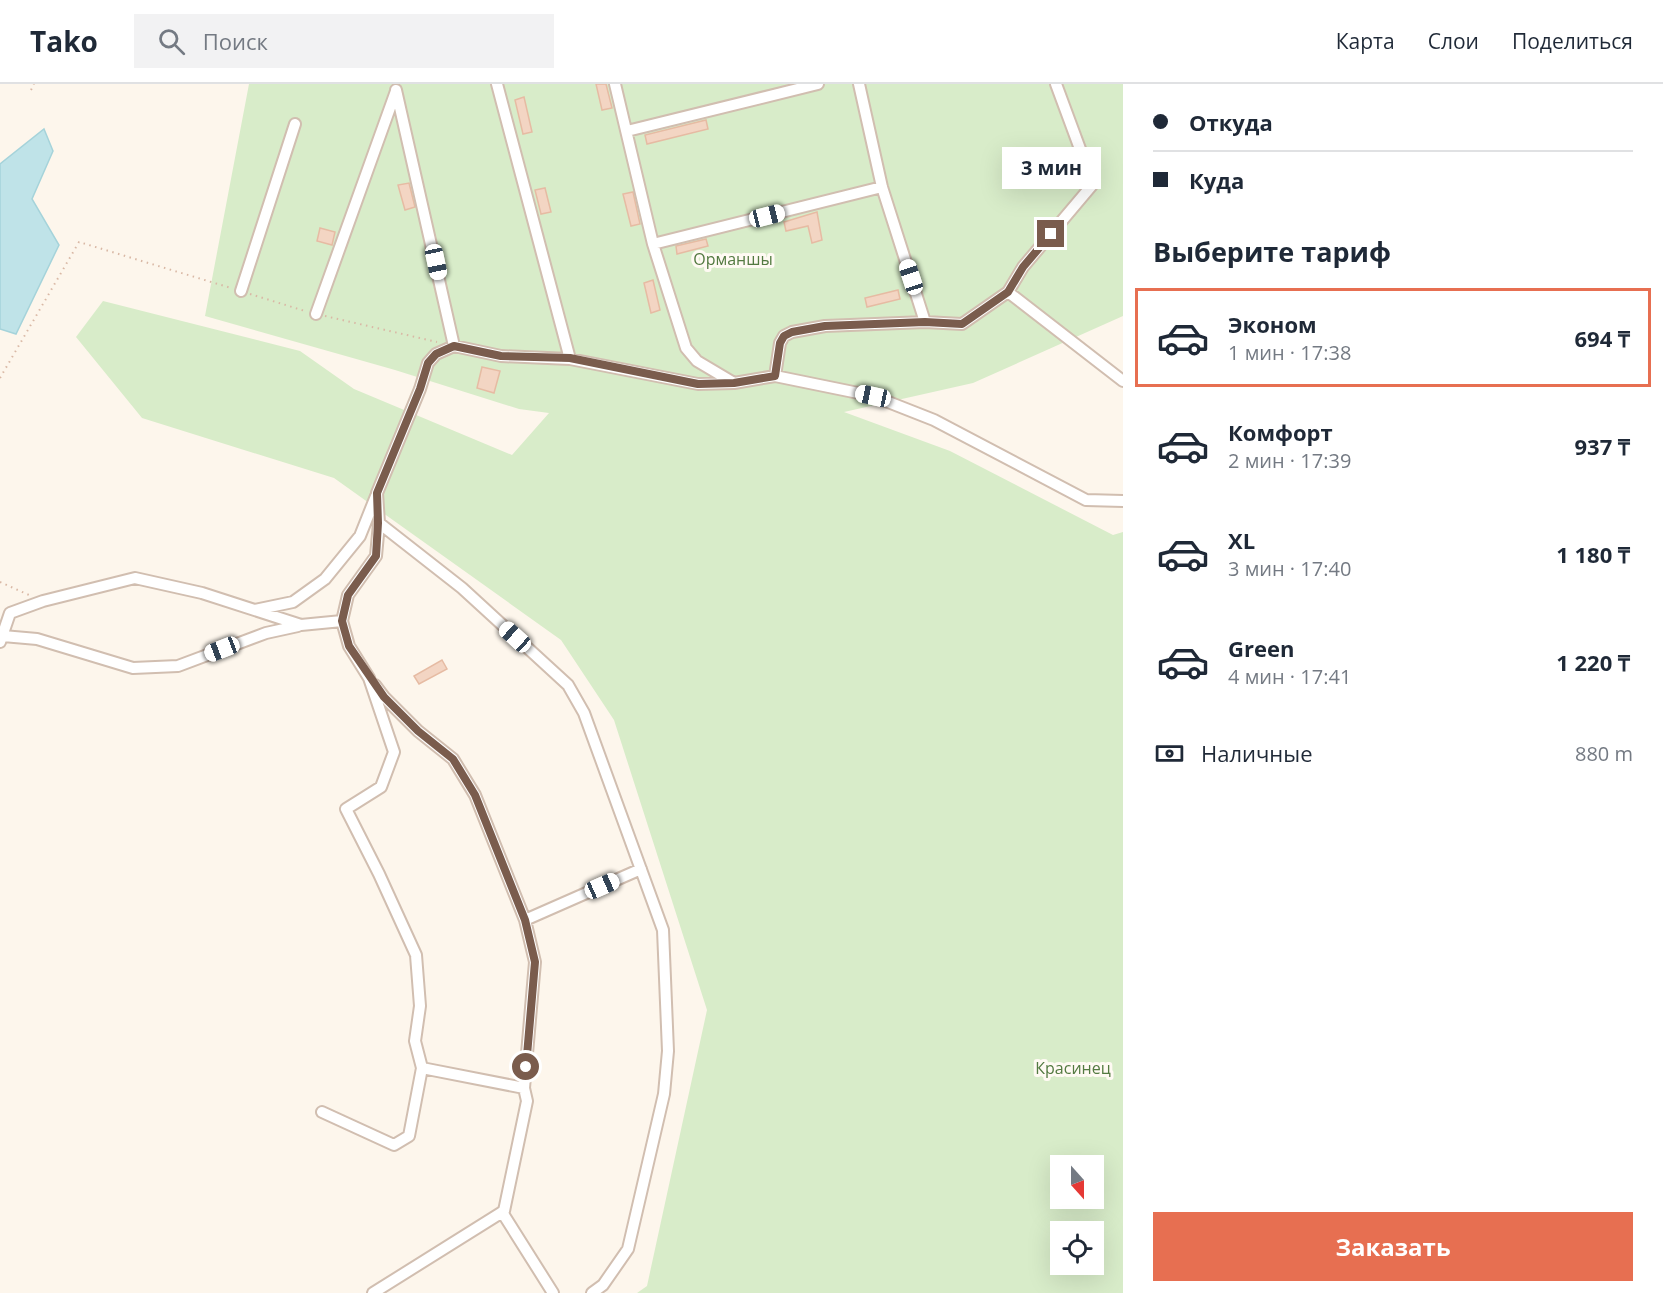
<!DOCTYPE html>
<html lang="ru">
<meta charset="utf-8">
<style>
:root{--surface:#fff;--page:#f2f2f3;--text:#1f2937;--muted:#747a83;--line:#e0e1e3;--accent:#e76f51}
body{margin:0;font-family:"Open Sans",sans-serif;background:var(--page);color:var(--text);height:100vh;display:flex;flex-direction:column;font-size:22px;white-space:nowrap}
*{box-sizing:border-box;margin:0}
p{font-size:20px;color:var(--muted)}
.icon{flex:none;width:33px;height:33px;fill:none;stroke:currentColor;stroke-width:2;stroke-linecap:round;stroke-linejoin:round}
.map{position:relative;flex:1;overflow:hidden}
.details{display:flex;flex-direction:column;background:var(--surface);width:540px}
.details>*{flex:none}
.top-card{display:grid;align-content:center;height:132px;padding:0 30px;background:var(--surface)}
.needle{width:39px;rotate:159deg}
.buttons{position:absolute;left:1050px;top:1071px;display:grid;gap:12px}
.buttons a{display:grid;place-items:center;width:54px;height:54px;border-radius:0px;background:var(--surface);box-shadow:0 6px 24px #0002;font-size:30px}
.end{position:absolute;width:27px;height:27px;margin:-14px;border:8px solid #7a5c4d;background:#fff;box-shadow:0 0 0 3px #fff}
.from{border-radius:50%}
.bubble{position:absolute;height:42px;border-radius:0px;background:var(--surface);box-shadow:0 6px 24px #0002;font-size:20px;font-weight:700;line-height:42px;text-align:center}
.car{position:absolute;width:18px;height:36px;margin:-18px -9px;border-radius:8px;box-shadow:0 0 4px 2px #0007;background:linear-gradient(#fff 24%,#345 0 40%,#fff 0 76%,#345 0 86%,#fff 0)}
.top-card b{display:flex;align-items:center;gap:21px;height:57px;font-size:22px}
.top-card b+b{border-top:2px solid var(--line)}
.top-card i{width:15px;height:15px;background:var(--text)}
ul{padding:0;list-style:none}
li{display:flex;align-items:center;gap:18px;height:99px;margin:0 12px 9px;padding:0 18px;border:3px solid transparent;border-radius:0px}
li div{flex:1}
li b{display:block;font-size:22px}
li em{font-style:normal;font-weight:700}
li.active{border-color:var(--accent)}
li>.icon{width:54px;height:54px;stroke-width:1.5}
h2{padding:0 30px;font-size:27px;line-height:72px}
.pay{display:flex;align-items:center;gap:15px;height:66px;padding:0 30px;font-size:22px}
.pay p{margin-inline-start:auto}
.action{display:flex;gap:12px;margin-top:auto;padding:12px 30px}
.action a{flex:1;height:69px;border-radius:0px;background:var(--accent);color:#fff;font-size:24px;font-weight:700;line-height:69px;text-align:center}
header{display:flex;align-items:center;gap:36px;box-sizing:border-box;height:84px;padding:0 30px;background:var(--surface);border-bottom:2px solid var(--line)}
header strong{font-size:28px}
nav{display:flex;gap:33px;margin-inline-start:auto;font-size:21px}
.search{width:420px;height:54px;background:var(--page);display:flex;align-items:center;gap:15px;box-sizing:border-box;padding:0 21px;border-radius:0px;color:var(--muted);font-size:22px}
main{display:flex;flex:1;min-height:0}
.map>svg:first-child{display:block}
.green{fill:#d8ecc9;fill-rule:evenodd}
.water{fill:#bfe3e8;stroke:#a5d3da;stroke-width:1.5}
.building{fill:#f3d5c3;stroke:#e6bba3;stroke-width:1.5}
.lines{fill:none;stroke-linecap:round;stroke-linejoin:round}
.street-casing{stroke:#d1beb0;stroke-width:14}
.path{stroke:#d9b8a5;stroke-width:2;stroke-dasharray:1.5 4.5;stroke-linecap:butt}
.street{stroke:#fff;stroke-width:10}
.route{stroke:#7a5c4d;stroke-width:8}
.labels{text-anchor:middle;dominant-baseline:central;stroke-width:6;stroke-linejoin:round;paint-order:stroke}
.park-label{font-size:16px;fill:#537a41;stroke:#fffaf3}
</style>
<header>
<strong>Tako</strong>
<div class="search"><svg class="icon" aria-label="search" viewBox="0 0 24 24"><circle cx="10" cy="10" r="6"/><path d="M15 15l6 6"/></svg>Поиск</div>
<nav><a>Карта</a><a>Слои</a><a>Поделиться</a></nav>
</header>
<main>
<div class="map">
<svg width="1123" height="1209" viewBox="0 0 1123 1209">
<rect width="100%" height="100%" fill="#fdf6ec"/>
<path class="green" d="M249,0H1123V232L973,299L844,328L950,367L1113,451L1123,448V1209H637L647,1202L707,926L614,636L561,556L334,394L142,334L76,253L103,217L300,267L354,305L512,371L549,329L519,325L395,286L205,232ZM1060,1082H1094V1114H1060ZM1060,1148H1094V1180H1060Z"/>
<path class="water" d="M44,45L53,67L32,115L59,161L16,250L0,245V80Z"/>
<path class="building" d="M596,0H606L612,24L602,26Z
M524,13L532,48L523,50L515,16Z
M706,36L708,45L647,60L645,51Z
M409,99L415,123L405,126L398,101Z
M545,104L551,128L541,130L535,106Z
M633,108L640,140L631,142L623,110Z
M817,128L822,156L812,159L808,142L786,147L784,138Z
M320,144L335,148L332,161L317,157Z
M706,155L708,162L677,170L676,162Z
M653,196L660,226L651,229L644,199Z
M898,206L900,215L867,223L865,214Z
M482,283L500,287L494,309L477,304Z
M442,576L447,585L419,600L414,592Z"/>
<g class="lines">
<defs>
<path id="street" d="M497,0L570,275
M615,0L653,160L686,264L697,277L734,299
M859,0L882,103L925,238
M396,6L454,262
M627,47L818,0
M653,160L882,103
M241,207L295,40
M1008,208L1123,297
M316,230L396,7
M775,292L780,259L784,252L792,248L825,242L925,238L962,240L1008,208L1023,183L1093,100L1056,0
M379,439L376,472L348,511L342,537L349,562L369,594L394,668L381,703L346,725L379,790L416,871L420,922L415,957L422,984L524,1004L535,878L525,836L641,785
M255,526L293,518L325,495L360,452L376,412
M3,552L37,555L133,584L178,582L266,549L298,542
M0,558L10,529L43,517L135,494L202,509L301,541L342,537
M375,601L384,613L418,647L453,675L475,711L525,836
M322,1028L394,1061L409,1052L422,984
M502,1128L553,1209
M373,1209L504,1127L527,1017L524,1004
M592,1209L603,1201L628,1165L664,1010L668,967L663,846L584,629L568,601L462,504L379,439L377,409L420,305L428,279L436,270L454,262L501,272L570,275L698,300L734,299L775,292L873,312L934,336L1086,416L1123,417"/>
</defs>
<use href="#street" class="street-casing"/>
<path class="path" d="M31,6L34,0
M250,210L305,227
M325,232L437,258
M0,294L79,158L231,204
M0,498L29,511"/>
<use href="#street" class="street"/>
</g>
<g class="lines">
<path class="route" d="M526,983L535,878L525,836L475,711L453,675L418,647L384,613L349,562L342,537L348,511L376,472L378,439L377,409L420,305L428,279L436,270L454,262L501,272L570,274L698,300L734,299L775,292L780,259L784,252L792,248L825,242L925,238L962,240L1008,208L1023,183L1051,150"/>
</g>
<g class="labels">
<g class="park-label">
<text x="733" y="175">Орманшы</text>
<text x="1073" y="984">Красинец</text>
</g>
</g>
</svg>
<div class="buttons">
<a><svg class="needle" viewBox="-14 -14 28 28"><path d="M0-13l5 13h-10z" fill="#e53935"/><path d="M0 13l5-13h-10z" fill="#747a83"/></svg></a>
<a><svg class="icon" aria-label="locate" viewBox="0 0 24 24"><circle cx="12" cy="12" r="6"/><path d="M12 2v4M12 18v4M2 12h4M18 12h4"/></svg></a>
</div>
<i class="end from" style="left:526px;top:983px"></i>
<i class="end" style="left:1051px;top:150px"></i>
<div class="bubble" style="left:1002px;top:63px;width:99px">3 мин</div>
<i class="car" style="left:767px;top:132px;rotate:76deg"></i>
<i class="car" style="left:436px;top:178px;rotate:168deg"></i>
<i class="car" style="left:911px;top:193px;rotate:342deg"></i>
<i class="car" style="left:873px;top:312px;rotate:282deg"></i>
<i class="car" style="left:515px;top:553px;rotate:312deg"></i>
<i class="car" style="left:222px;top:565px;rotate:249deg"></i>
<i class="car" style="left:602px;top:802px;rotate:66deg"></i>
</div>
<section class="details">
<div class="top-card">
<b><i class="from"></i>Откуда</b>
<b><i></i>Куда</b>
</div>
<h2>Выберите тариф</h2>
<ul>
<li class="active"><svg class="icon" aria-label="car" viewBox="0 0 24 24"><path d="M5 17H2v-5l4-1 3-4h7l3 4 3 1v5h-3M9 17h6M6 11h13"/><circle cx="7" cy="17" r="2"/><circle cx="17" cy="17" r="2"/></svg><div><b>Эконом</b><p>1 мин · 17:38</p></div><em>694 ₸</em></li>
<li><svg class="icon" aria-label="car" viewBox="0 0 24 24"><path d="M5 17H2v-5l4-1 3-4h7l3 4 3 1v5h-3M9 17h6M6 11h13"/><circle cx="7" cy="17" r="2"/><circle cx="17" cy="17" r="2"/></svg><div><b>Комфорт</b><p>2 мин · 17:39</p></div><em>937 ₸</em></li>
<li><svg class="icon" aria-label="car" viewBox="0 0 24 24"><path d="M5 17H2v-5l4-1 3-4h7l3 4 3 1v5h-3M9 17h6M6 11h13"/><circle cx="7" cy="17" r="2"/><circle cx="17" cy="17" r="2"/></svg><div><b>XL</b><p>3 мин · 17:40</p></div><em>1 180 ₸</em></li>
<li><svg class="icon" aria-label="car" viewBox="0 0 24 24"><path d="M5 17H2v-5l4-1 3-4h7l3 4 3 1v5h-3M9 17h6M6 11h13"/><circle cx="7" cy="17" r="2"/><circle cx="17" cy="17" r="2"/></svg><div><b>Green</b><p>4 мин · 17:41</p></div><em>1 220 ₸</em></li>
</ul>
<div class="pay"><svg class="icon" aria-label="cash" viewBox="0 0 24 24"><path d="M3 7h18v10H3z"/><circle cx="12" cy="12" r="2"/></svg>Наличные<p>880 m</p></div>
<div class="action"><a>Заказать</a></div>
</section>
</main>
